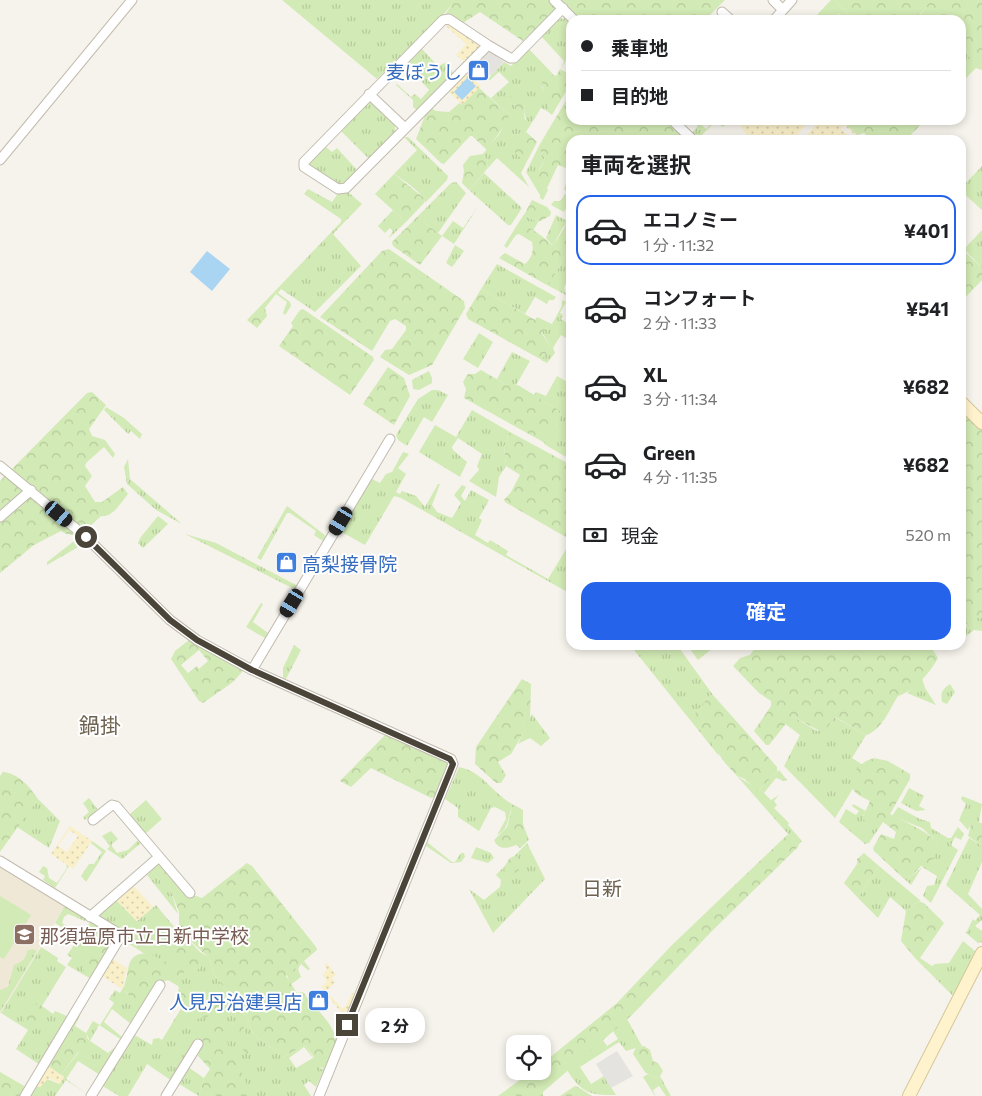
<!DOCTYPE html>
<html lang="ja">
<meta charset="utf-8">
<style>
:root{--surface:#fff;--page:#f6f6f6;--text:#202124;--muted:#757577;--line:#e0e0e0;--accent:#2563eb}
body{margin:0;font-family:Commissioner,"Noto Sans JP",sans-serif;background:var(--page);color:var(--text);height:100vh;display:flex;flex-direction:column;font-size:19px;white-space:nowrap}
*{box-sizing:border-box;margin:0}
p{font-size:16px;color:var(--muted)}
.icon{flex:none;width:28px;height:28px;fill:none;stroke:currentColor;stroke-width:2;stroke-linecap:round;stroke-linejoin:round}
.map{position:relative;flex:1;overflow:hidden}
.panel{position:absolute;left:566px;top:135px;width:400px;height:515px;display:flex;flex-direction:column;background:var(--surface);border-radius:15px;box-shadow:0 2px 8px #0003}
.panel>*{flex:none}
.hud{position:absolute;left:566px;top:15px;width:400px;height:110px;border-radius:15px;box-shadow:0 2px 8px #0003;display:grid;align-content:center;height:110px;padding:0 15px;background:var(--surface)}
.tools{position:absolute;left:506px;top:1035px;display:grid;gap:10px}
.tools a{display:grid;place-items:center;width:45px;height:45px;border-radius:10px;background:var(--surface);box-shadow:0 2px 8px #0003;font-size:25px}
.end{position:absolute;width:22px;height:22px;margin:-11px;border:6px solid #4b4439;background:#fff;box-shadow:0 0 0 2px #fff}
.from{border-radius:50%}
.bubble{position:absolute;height:35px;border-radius:15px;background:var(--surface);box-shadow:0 2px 8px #0003;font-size:16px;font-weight:700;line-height:35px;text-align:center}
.car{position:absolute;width:15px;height:30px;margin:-15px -8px;border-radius:6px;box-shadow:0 0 4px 1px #0007;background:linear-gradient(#222 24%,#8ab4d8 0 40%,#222 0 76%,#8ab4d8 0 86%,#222 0)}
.hud b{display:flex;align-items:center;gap:18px;height:48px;font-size:19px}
.hud b+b{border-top:1px solid var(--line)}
.hud i{width:12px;height:12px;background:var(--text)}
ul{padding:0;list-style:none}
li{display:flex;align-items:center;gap:15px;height:70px;margin:0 10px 8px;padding:0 5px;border:2px solid transparent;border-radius:15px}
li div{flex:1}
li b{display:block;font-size:19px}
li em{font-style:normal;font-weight:700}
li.selected{border-color:var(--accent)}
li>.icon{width:45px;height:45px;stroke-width:1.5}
h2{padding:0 15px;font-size:22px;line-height:60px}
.pay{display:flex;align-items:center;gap:12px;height:55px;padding:0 15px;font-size:19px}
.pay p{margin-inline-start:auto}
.action{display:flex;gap:10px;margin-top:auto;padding:10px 15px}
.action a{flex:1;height:58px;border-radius:15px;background:var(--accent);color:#fff;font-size:20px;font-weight:700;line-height:58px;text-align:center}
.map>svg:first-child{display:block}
.education{fill:#efe8d6}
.grass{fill:url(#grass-tufts);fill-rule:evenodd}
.forest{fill:url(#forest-crowns);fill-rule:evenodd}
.sand{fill:url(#sand-dots);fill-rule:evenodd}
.pitch{fill:#d2eab5}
.parking{fill:#e5e3e0}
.water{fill:#a9d4f2}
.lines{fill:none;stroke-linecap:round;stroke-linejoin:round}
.street-casing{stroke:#c2bbae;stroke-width:11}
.secondary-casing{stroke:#d6c79b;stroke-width:14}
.street{stroke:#fff;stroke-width:9}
.secondary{stroke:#fff3cd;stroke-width:12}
.route{stroke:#4b4439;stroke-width:6}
.labels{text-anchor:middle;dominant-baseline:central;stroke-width:4;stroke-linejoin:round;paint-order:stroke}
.shop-label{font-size:19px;fill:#366cbe;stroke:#fff;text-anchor:end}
.education-label{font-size:19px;fill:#785e54;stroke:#fff;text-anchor:start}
.neighbourhood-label{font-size:20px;fill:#6e6250;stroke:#fff}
.quarter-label{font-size:21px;fill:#6e6250;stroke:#fff}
</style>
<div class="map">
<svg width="982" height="1096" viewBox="0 0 982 1096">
<defs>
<pattern id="grass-tufts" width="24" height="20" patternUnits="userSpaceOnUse" patternTransform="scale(1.25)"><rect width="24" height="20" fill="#d2eab5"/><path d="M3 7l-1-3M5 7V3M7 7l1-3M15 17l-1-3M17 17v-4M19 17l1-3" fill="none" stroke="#b6ca9c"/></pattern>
<pattern id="forest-crowns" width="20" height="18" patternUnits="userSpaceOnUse" patternTransform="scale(1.25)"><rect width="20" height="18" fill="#d2eab5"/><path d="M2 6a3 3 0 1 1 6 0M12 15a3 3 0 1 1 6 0" fill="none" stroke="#b6ca9c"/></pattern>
<pattern id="sand-dots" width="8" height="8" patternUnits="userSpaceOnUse" patternTransform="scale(1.25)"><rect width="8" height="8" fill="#f9efc9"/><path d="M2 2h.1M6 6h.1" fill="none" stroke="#d7cead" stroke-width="1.8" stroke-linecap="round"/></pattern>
</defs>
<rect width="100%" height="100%" fill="#f6f3ec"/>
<path class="education" d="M0,864L66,904L0,1014Z"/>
<path class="grass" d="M282,0H451L452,4L444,14L377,79Z
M831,0H834L854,20H847L839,14L834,20H812Z
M927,7L939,18L940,20L916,19Z
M566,18L571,23V52L561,69L564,61L541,36L557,19Z
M421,48L438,66L447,62L453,73L417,110L413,107V100L396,85L397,84L411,97L415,94L421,99L429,90L406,63Z
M528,48L552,73L542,87L548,101L547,111L541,108L526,132L537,142L521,173L529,187L497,158L487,169L488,162L483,154L500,133L509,115L491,98L509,82L499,72L490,80L488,79L504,62L511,66ZM510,102H527L524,109L526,120L517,115L514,105Z
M961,48L974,59V62L968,69L961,65Z
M367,102H372L395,124V132L369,159L340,130Z
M692,120H696L706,129L715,120H730L723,127L715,122L699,138L701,140L691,134L698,126Z
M404,137H408L448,176L447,180L425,203C422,191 404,181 394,174L417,150Z
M540,144V150L545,159L539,170L542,191L547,188L548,190L543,200L540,198V195L526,172Z
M325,146L332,152L337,148L357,170L345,184L339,185L311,167L309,162Z
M982,166V210L961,191V188Z
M484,173L522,208L511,225H508L469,190Z
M456,182L466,193L438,233L417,217L451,183Z
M566,183L571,186V198L564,212L551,205L554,201H560L567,192L564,189Z
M308,189L332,202L339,192L347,191L362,204L333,234L361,266L315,312L281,289L278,293L290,302L291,306L285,315L283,313L287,302L276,294L275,291L341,222V219L304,194Z
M479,205L454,244L442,236L453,221L463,228Z
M393,210L406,222L388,239L393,231L390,228L385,233L378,226Z
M525,213L528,217L538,222L533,231L517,225Z
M556,215L569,222L563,227L553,246L546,238Z
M982,230V268L964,249Z
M455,245L464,251L452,267L446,263Z
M571,246V271L564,288L566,295L545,284L550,282Z
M497,264L556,297L554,300H549L547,304L535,297L525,314L481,289Z
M562,300L566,302L560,313L563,315L561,319L571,326V341L561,335L553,348L555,353L547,363L541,360L550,346L535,320L537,317L552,324L562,306Z
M479,333L493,342L478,368L463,359Z
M512,352L530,361L516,385H507L497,379Z
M557,376L571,384V460L544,444L561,417L560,411L534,395L536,392L546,396Z
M432,390H438L448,395L432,422L424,417L407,446L398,440L396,435L418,399Z
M106,407L124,418L142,434L140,439L131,431L128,434L104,410Z
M472,410L510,432L504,447L506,466L499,477L496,497L469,481L479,470L477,466L482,454L458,438L452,447L453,450L467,462L460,477L419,452L435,425L456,437Z
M403,452L409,454L398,468L406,474L396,492L400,494L402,491L416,496L425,507L438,484H440L432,505L437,512L452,518L461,503L454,495L462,485L466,487L461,496L465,501L471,490L489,500L479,518L482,520L475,535L488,543L490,540L508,551L506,555L548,579L568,546L571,547V590L569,593L401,498L394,496L365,545L338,530L369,480L372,479L380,483L386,474L392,472Z
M128,459L130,479L182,524L156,510L127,484L124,467Z
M287,506L326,536L323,541L314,535L316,531L290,513H287L261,560L257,558Z
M158,516L168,524L143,548L138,543L140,538Z
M185,534L216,543L298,586L296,590Z
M78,538L85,543L47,565V562Z
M261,603L263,604L253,622L268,633L265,638L246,627Z
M975,616L982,618V631L974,630L965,637L963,634C967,629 966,624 969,618Z
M294,645L301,650L286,679L283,678V668Z
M630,645H677L713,695H710L695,714V718L718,751L719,756Z
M922,678L925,688L936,705L907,693Z
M950,684L955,692L947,704L942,702C940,692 943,689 950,684Z
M532,714L550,738L541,746L530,738L518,744Z
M792,716L817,731L834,717L866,735L852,758L866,767L835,818L784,766L800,735L784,723Z
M459,767C483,771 495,797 516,806L512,808C507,819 509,829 497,835L506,819L505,812L495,807L491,808L479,831L458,817V808L445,799Z
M779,770L787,780L784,781L776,778L764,793L771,800L779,795L774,801L777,805L774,808L789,823L788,825L802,841L799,844L788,834L737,776L759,790Z
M909,788L924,796L919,806L926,810L916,811L901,803Z
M962,796L982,804L979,822L971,824L968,830L959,820L966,804L961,799Z
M89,798L99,811L85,820L83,817L89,812L83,803Z
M38,799L60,821L49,848L17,827Z
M146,800L162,819L145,834L129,815Z
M853,804L866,811L863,816L883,822L869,843L865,844L839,822L846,809L856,815L859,811L852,806Z
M898,807L920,819L930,822L931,828L948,838H951L958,827L964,834L961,840L955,837L951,845L958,850L931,903L923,896L927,886L934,885L937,876L922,867L911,885L902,877C918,879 931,856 939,844L922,828L892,816Z
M111,831L118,839L111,845L117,853L128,850L138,840L141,843L122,859L107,849L110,846L102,836Z
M969,838L982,846V862L968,894L982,909V920L975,926L982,931V942L978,943L966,933L973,919L975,921L980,915L946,885Z
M92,841L106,851L86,882L81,876L89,864H94L102,852L91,843Z
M427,842L452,862H455L461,853H464L465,857L461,862L451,863L426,846Z
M527,843L545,879L493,933L469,889L484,900L500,887L501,880L496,875Z
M476,847L491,853L494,858L488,863L471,858Z
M66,864L69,866L55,888L43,880L45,876L39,872L43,866L47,868L49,878L57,883L67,868Z
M879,866L921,901H918L906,911L890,897L878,918L858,898Z
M151,871L161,881L169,885L178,914L147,875Z
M115,899L137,921L156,905L175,928L179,925L185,936L200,952L207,956L211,962L213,973L248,1019L253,1034L283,1057L305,1045L321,1069H324L316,1087L309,1081L304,1085L311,1096H235L200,1036L172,1081L147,1064L128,1096H119L101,1085L133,1034L152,1045L153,1039L159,1038L162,1040L185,1002L178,986L163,977L167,968L123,940L125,935L98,917V913ZM304,1047L313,1058L296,1068L289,1058Z
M66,904L87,918L85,921L68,914L64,917L62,923L70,928L79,929L75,935L55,923Z
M91,921L114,935L115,941L91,979L67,965L72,958L67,955Z
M963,941L975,951L976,955L955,998L915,958H920L932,966L935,964L949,963Z
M41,947L58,958L57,961L66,967L42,1006L53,1014L55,1011L69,1017L40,1065L16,1049L28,1030L1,1013Z
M32,949L37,951L0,1012V990L8,987L14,965C21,962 26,960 27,951Z
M304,961L310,969L308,970L301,964L298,969L301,977L290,985L287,974Z
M124,986L126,993L146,1003L122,1040L99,1025L90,1041L108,1053L114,1048L116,1050L100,1075L78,1061L66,1079L87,1094L66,1080L55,1096H29L35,1086L40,1087L47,1079L59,1084L64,1077L61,1075L89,1039L86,1033L93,1021L100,1025L114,1003L109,999L115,990L120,993ZM112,1009L131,1024L122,1037L104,1022Z
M627,1019L642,1046L626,1051L619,1042L580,1067L591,1084L604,1076L616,1095C589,1096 580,1091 567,1070L603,1040L607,1046L618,1039L613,1031Z
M188,1067L204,1078L199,1096L179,1084Z
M648,1074L655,1078L660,1076L671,1096H666L659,1086L653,1090L655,1096L643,1077Z"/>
<path class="forest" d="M451,0H725L705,20H578L562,3L556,6L555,11L523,41L480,12L463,23L450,15H445L452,4Z
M834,0H982V70L976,68L961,83V65L968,69L974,62L961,48V20H940L927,7L916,18L918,20H854Z
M560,69L571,75V83L552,115L547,111C549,100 542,92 542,80L550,73L556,76Z
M478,87L509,115L508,120L487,150L472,136H470L444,164L441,163L416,139L426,113L431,108L436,111L449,112Z
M515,91H522L527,102L524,109L525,124L521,125L516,120L514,105L510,102V96Z
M571,92V120H668L688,140H571V170L558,165L547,188L542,191L537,186L536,177L545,159L540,150V144Z
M841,120H925L906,140H872L864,133L857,135Z
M525,131L537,142L528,157L522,159L516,154L513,147L520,132Z
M483,154L488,162L487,169L469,190L462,183L464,171L463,165L470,156Z
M394,174L424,198V203L406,222L375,194Z
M532,200L547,207L551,212L550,216L538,222L528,217L525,213Z
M417,217L442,236L420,265L393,246L392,242Z
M567,223H571V246L550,282L545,284L499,258L505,253L525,264C532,258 534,250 532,242L519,234L516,235L507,248L504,246L517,225C531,225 544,238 553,246Z
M389,249L464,301L465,308L432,365L409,375L380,357L385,350L392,349L406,330V326L395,319L390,321L372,351L320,317L382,251Z
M963,250L982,268V280L961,302V252Z
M481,289L551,329L541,332L550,346L542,360L468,319L466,314Z
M275,291L276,294L265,308L267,316L257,328L247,320Z
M303,309L373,357L374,360L350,395L279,346L293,326L291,323L300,310Z
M388,367L404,378L410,396L394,425L363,404Z
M481,370L507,385H518L560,411L561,417L545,443L464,398L466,389L463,382L468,374H475Z
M429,371L432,378V383L419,390L413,389L412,380Z
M92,392L106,405L89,429L92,436L105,440L115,454L113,458L104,447L86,463L85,466L92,476L85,486L95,502H102L123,487L128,494C121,502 113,518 101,516C89,527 77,542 61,531L34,545L0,573V481L87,393Z
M961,410L982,430V618H969L963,634L961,633Z
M510,432L571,465V540L505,502L504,500L511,492L520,475L506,466L504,447Z
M189,640L243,668V671L233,682L203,703L199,701L171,659L175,651ZM199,650L208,661L199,669L197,666L188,673L181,665Z
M687,645H712L713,648L698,660Z
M757,645H938L933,650L938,658C930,673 914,691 898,696C889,710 882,730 866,735L835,717L823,733L792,716L769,745H766L754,731L771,706V701L759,693L733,666L740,658L750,655Z
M522,679L531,684L530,721L511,754L498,762L506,775L501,783H496L475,764L476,747Z
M710,695H713L777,767V772L759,790L757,791L745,779L737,776L725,763L695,719L694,715Z
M388,732L448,762L435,797L431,798L371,768L351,787L340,781Z
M874,758L888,761L910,774V779L890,814C910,825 925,829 941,846L928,866H921C915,873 911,878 902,877L874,851L873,848L881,834L894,839L896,832L883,822L875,826L862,819L870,801C866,799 859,796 855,792C843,778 861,761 874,758Z
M3,772C18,773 30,787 38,799L0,852V776Z
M516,806L523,810V824L529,840L520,848L516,845C507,849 498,850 494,840L507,827L512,808Z
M977,822L982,823V846L968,836L971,824Z
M787,835H791L799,844L798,847L711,932L632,1015L543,1092V1096H498L532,1071H542L543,1063L617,1003L672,945Z
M864,853L879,866L858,898L844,883L857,864V859Z
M516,856L522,864L518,871L511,875L507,874L504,869C507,862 508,857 516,856Z
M247,863L252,866L316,947L317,950L286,976L297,993L303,992C311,1003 336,1027 336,1040C336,1049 328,1060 324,1069L314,1064V1057L305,1045L283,1057L253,1034L248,1019L213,973L211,962L207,956L185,936L179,925V912L169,886L161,881L151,871L159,864H162L193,895L202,898Z
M918,901L924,903L944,923L920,958H915L901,941L906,911Z
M170,926L178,928C184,941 201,954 201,968L196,970C180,961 175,950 159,942L157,937Z
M99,934H103L110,945L109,951L93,976L84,971L82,967Z
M147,953C159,957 167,965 180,965L184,971L183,980L176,982C162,974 153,993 146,1003C140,1003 125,995 124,988C124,984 126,980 127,976C129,962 130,954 147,953Z
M182,984L193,987L196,999L202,1001L206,999L212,989L224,992L228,1017L223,1021L210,1016L197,1019L179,999L178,990Z
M40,1004L46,1012V1017L40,1021L39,1027L32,1031L25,1026L23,1017L32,1005Z
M78,1010L81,1013L75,1026L86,1033L89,1043L84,1051L78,1052L61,1075L48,1066Z
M239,1020L242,1021C243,1033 253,1041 253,1053L250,1055C236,1047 237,1037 235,1023Z
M216,1022L226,1028C225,1057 249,1074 249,1096H199L204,1078L210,1069L198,1056L200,1045L198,1039L205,1027Z
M636,1047L644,1046L650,1050L653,1061L658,1063L663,1071L660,1076L655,1078L645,1072L633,1054Z
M0,1072L26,1087L22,1096H0Z
M575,1086L578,1087L592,1096H560Z"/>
<path class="sand" d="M450,24L478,41L479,47L464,62L456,55L466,44L446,26Z
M467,73L481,86L462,105L449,92Z
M736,120H810V121L792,140H751Z
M821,120H841L857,135L850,140L855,135L844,125L841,129L849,136L845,140H802Z
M70,826L92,841L73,869L51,854ZM69,830L78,836L67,852L58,846Z
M132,884L153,907L137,921L115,899Z
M111,958L127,968L122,989L101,975Z
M327,963L336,975L332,978L335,983L326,991L342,1008L345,1007L352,993L355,994L346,1015L344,1016L321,987L327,981L323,975L327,969L324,965Z
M48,1066L64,1077L60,1084L49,1078L40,1087L35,1086Z"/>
<path class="pitch" d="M0,896L31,915L4,959L0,957Z"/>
<path class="parking" d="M491,52L504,62L491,76L476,61L484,53Z
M617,1051L633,1076L611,1088L596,1064Z"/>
<path class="water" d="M467,78L476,86L462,100L454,92Z
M207,251L230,269L212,291L190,272Z"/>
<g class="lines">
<defs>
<path id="street" d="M554,0L574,20
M773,0L783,10
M722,12L731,20
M449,19L488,45L346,188L338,189L304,167V162L443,20Z
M774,20L792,0
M488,45L510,58H514L563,8
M369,94L405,128
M672,120L693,140
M0,160L132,0
M0,466L86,537L170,620L197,640L252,670L451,759L453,764L319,1096
M0,517L31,490
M252,670L390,439
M93,820L112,805L116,806L190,893
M0,861L118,933L119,939L25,1096
M90,917L159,857
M91,1096L160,985
M166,1096L198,1044"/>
<path id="secondary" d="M961,402L982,423
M909,1096L982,953"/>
</defs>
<use href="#street" class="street-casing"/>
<use href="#secondary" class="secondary-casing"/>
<use href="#street" class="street"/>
<use href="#secondary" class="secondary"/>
</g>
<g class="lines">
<path class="route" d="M86,537L170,620L197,640L252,670L450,759L453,764L347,1025"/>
</g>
<defs>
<symbol id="shop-square" viewBox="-11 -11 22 22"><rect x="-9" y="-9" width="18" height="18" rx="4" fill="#3f7fe0" stroke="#fff"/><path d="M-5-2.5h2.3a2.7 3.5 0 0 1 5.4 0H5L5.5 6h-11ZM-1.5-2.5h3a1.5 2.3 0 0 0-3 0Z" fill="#fff"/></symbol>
<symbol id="school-square" viewBox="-11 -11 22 22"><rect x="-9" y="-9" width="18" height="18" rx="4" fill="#8d6e63" stroke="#fff"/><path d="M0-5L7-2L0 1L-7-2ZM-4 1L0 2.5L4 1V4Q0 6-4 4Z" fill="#fff"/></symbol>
</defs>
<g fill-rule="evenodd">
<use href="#shop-square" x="466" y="58" width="25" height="25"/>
<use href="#shop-square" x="274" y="550" width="25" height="25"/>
<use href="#school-square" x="12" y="922" width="25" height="25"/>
<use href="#shop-square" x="306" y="988" width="25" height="25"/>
</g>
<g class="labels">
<g class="shop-label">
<text x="462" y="71">麦ぼうし</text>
<text x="302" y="563" text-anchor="start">高梨接骨院</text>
<text x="302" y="1001">人見丹治建具店</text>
</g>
<g class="education-label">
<text x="40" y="935">那須塩原市立日新中学校</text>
</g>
<g class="neighbourhood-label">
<text x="602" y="888">日新</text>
</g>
<g class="quarter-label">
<text x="100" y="724">鍋掛</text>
</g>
</g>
</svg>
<div class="tools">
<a><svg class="icon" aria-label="locate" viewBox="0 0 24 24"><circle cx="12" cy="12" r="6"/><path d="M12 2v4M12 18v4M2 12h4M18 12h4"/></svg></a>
</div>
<i class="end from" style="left:86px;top:537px"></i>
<i class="end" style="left:347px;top:1025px"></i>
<div class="bubble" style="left:365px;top:1008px;width:60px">2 分</div>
<i class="car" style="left:59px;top:514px;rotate:130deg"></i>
<i class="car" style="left:341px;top:521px;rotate:211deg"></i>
<i class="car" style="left:292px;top:603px;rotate:211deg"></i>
<div class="hud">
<b><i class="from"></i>乗車地</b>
<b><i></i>目的地</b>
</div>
<section class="panel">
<h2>車両を選択</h2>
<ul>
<li class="selected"><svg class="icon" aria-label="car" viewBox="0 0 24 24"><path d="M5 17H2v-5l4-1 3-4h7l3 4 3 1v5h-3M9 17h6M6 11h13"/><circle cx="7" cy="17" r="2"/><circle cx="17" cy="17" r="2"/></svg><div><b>エコノミー</b><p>1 分 · 11:32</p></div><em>¥401</em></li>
<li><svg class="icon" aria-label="car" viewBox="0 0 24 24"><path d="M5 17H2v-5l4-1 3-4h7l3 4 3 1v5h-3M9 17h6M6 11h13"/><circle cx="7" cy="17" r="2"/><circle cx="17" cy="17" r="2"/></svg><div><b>コンフォート</b><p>2 分 · 11:33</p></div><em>¥541</em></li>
<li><svg class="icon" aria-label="car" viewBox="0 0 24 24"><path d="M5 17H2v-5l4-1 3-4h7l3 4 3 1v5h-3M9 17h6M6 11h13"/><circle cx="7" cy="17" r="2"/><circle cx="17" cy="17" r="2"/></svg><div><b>XL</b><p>3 分 · 11:34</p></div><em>¥682</em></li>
<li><svg class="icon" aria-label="car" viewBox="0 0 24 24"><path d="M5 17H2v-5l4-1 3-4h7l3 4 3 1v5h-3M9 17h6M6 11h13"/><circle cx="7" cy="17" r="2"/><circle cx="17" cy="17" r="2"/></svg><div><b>Green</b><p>4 分 · 11:35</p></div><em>¥682</em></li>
</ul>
<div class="pay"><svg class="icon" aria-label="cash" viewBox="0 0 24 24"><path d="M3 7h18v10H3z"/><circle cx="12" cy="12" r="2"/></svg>現金<p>520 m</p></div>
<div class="action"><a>確定</a></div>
</section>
</div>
